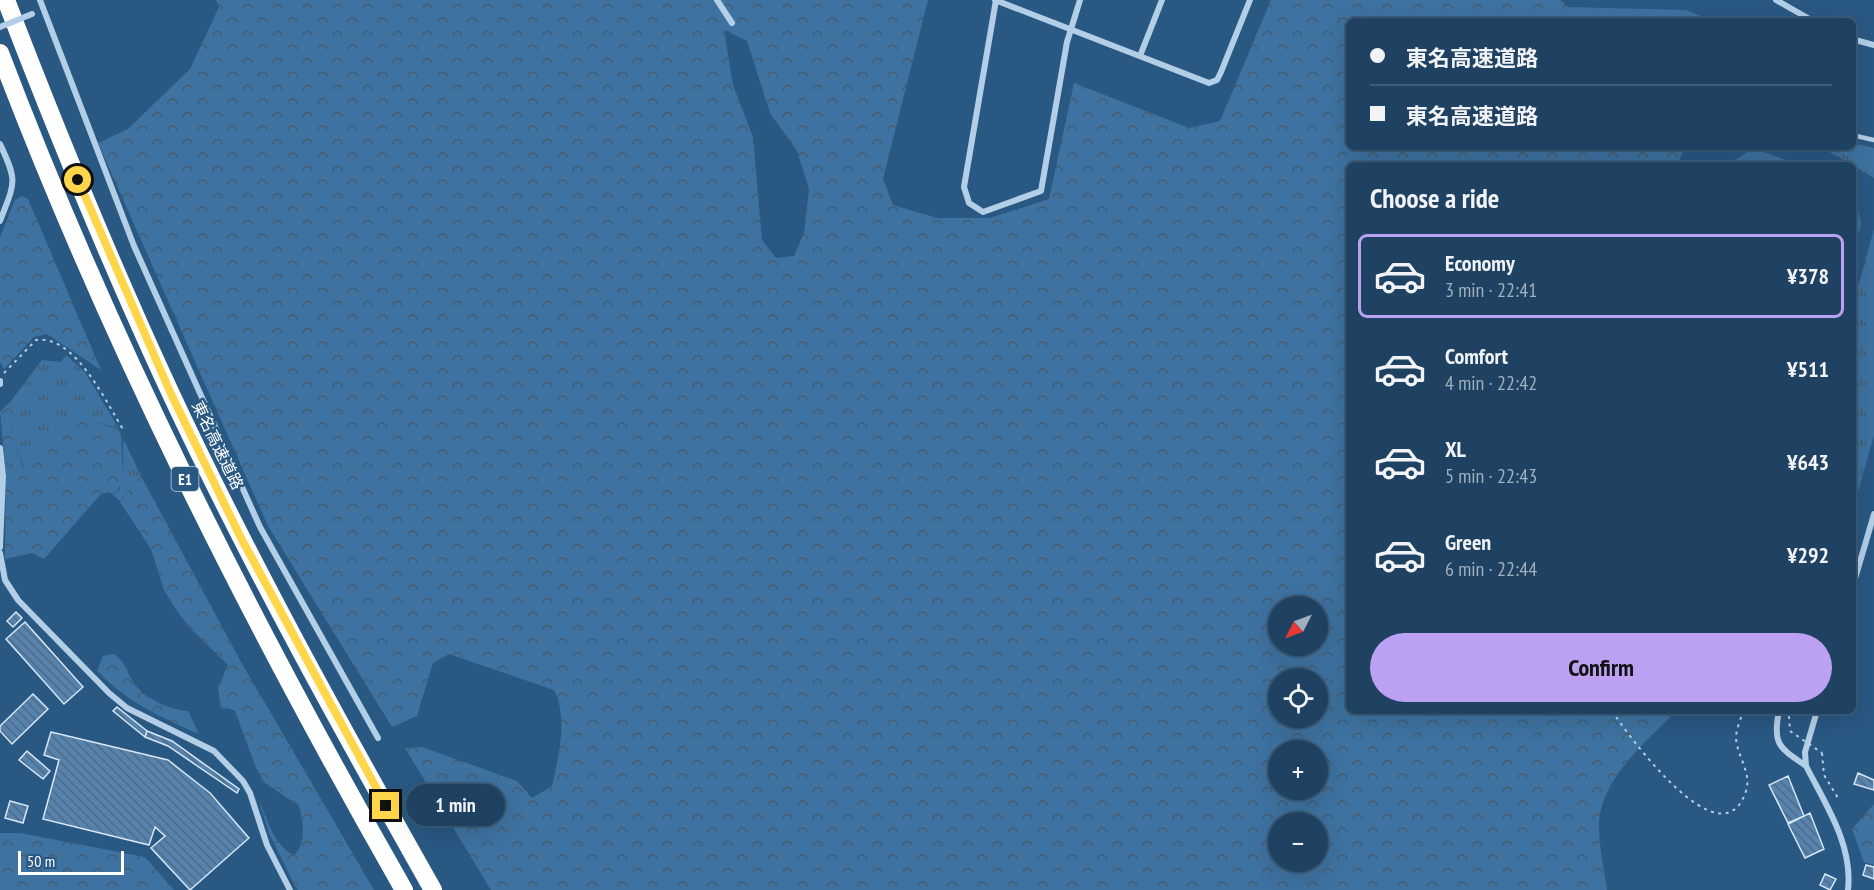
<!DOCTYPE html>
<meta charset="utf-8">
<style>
:root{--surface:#1f4262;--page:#2c4d6b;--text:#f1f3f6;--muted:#a1b0be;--line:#3c5b77;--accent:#bca0f2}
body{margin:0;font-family:"PT Sans Narrow","Noto Sans JP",sans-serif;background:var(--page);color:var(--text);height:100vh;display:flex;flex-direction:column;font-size:22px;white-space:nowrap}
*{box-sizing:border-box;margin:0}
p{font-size:20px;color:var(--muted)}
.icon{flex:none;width:33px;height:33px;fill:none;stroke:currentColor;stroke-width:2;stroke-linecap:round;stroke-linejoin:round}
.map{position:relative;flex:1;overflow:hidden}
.details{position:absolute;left:1346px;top:162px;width:510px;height:552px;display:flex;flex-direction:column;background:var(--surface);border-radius:9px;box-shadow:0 6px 24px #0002,0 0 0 2px var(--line)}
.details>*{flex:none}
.guide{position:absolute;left:1346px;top:18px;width:510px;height:132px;border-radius:9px;box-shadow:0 6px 24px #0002,0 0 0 2px var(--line);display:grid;align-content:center;height:132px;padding:0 24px;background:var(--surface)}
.needle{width:39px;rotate:228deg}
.fabs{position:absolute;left:1268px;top:596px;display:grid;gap:12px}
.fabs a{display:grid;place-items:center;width:60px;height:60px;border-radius:50%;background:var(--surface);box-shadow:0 6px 24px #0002,0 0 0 2px var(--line);font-size:30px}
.scale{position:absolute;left:18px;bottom:15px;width:106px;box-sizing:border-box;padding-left:6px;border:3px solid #fff;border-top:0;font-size:16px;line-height:21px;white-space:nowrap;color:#fff;-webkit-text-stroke:4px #295883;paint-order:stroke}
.end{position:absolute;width:27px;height:27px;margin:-14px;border:8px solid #ffd54a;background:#111;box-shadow:0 0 0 3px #111}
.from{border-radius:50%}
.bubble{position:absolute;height:42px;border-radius:21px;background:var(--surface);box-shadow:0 6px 24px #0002,0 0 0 2px var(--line);font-size:20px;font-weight:700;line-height:42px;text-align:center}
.guide b{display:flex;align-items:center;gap:21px;height:57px;font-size:22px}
.guide b+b{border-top:2px solid var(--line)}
.guide i{width:15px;height:15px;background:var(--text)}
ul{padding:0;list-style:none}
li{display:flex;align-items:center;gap:18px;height:84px;margin:0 12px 9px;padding:0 12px;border:3px solid transparent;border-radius:9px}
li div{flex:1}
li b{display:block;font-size:22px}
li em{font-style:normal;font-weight:700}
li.on{border-color:var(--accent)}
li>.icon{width:54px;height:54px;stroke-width:1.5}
h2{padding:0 24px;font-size:27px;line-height:72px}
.action{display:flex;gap:12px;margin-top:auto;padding:12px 24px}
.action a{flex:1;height:69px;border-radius:36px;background:var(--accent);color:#111;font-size:24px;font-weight:700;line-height:69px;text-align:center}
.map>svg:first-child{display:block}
.grass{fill:url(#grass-tufts)}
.forest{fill:url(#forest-crowns);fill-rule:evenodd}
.pitch{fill:#3e72a0}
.building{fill:url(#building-back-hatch);stroke:#d6e7f5;stroke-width:1.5}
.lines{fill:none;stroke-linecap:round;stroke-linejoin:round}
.path{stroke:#b3cee7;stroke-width:2;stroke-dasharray:3 4.5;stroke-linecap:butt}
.lane{stroke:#b3cee7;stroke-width:4.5}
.street{stroke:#b3cee7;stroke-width:6}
.highway{stroke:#fff;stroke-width:18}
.path-bridge{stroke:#b3cee7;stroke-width:2;stroke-dasharray:3 4.5;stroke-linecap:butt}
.street-bridge{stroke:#b3cee7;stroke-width:6}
.route{stroke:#ffd54a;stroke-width:8}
.labels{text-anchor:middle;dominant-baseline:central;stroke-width:5;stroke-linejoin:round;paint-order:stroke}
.shield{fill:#295883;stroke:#bfcdda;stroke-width:1.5}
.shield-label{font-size:15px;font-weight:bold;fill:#fff}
.street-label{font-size:16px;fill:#fff;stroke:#295883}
</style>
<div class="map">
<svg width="1874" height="890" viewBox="0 0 1874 890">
<defs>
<pattern id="grass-tufts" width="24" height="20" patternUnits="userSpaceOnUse" patternTransform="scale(1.5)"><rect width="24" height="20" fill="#3e72a0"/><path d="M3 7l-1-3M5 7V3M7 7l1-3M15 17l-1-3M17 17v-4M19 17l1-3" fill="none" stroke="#465b6e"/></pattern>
<pattern id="forest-crowns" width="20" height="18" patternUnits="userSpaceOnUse" patternTransform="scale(1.5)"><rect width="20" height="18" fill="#3e72a0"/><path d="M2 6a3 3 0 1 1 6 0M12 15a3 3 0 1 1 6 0" fill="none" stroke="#465b6e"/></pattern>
<pattern id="building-back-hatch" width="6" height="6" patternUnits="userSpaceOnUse" patternTransform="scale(1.5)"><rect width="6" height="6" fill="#5683ad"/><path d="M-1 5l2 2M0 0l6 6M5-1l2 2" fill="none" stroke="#526a81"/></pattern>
</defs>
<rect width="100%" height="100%" fill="#295883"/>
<path class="grass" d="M1853,143L1874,148V178L1821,147H1852Z
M1874,229V435L1853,510V305Z
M66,355L85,372L119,429L96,422H74L25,470L15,444L11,401L42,360L61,362Z
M124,440L141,476L120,501L113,495C130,478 120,461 124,440Z"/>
<path class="forest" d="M216,0H928L883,179L893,205L937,218H990L1049,199L1074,83L1189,128L1220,121L1271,0H1560L1568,7L1686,10L1713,21H1348V147H1685L1677,165H1348V711H1676C1647,742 1600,778 1599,825C1599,846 1604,869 1607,890H491L405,748L422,747L517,781L532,798L552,786C559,756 568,717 554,690L449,654L433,663L417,716L392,727L268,526L98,143L128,129L190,69L219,7ZM724,30L747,41L770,113L797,151L809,189L804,233L794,256L776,258L762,240L753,137L733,85ZM1278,606H1317V645H1278ZM1278,678H1317V717H1278ZM1278,750H1317V789H1278ZM1278,822H1317V861H1278Z
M22,196L28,199L101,370L47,334L34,337L4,369L0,362V237L15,200Z
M11,401L15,444L24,470L73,422H95L119,430C123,440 121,444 122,454C122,472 129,479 113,494L107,492L100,495L44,559L32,553L5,559L6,475L0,412Z
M141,476L241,662L374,890H298L296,888L269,833L258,798C266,816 274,847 294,855C307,844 303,820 299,806L264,782L256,768L235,711L228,708L221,709L218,688L228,665L189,627L175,608L164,590L151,549L120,502Z
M114,654C125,661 127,672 133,682C143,698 170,710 188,711L199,734C158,716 129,703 97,671L103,656Z
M1874,804V865L1864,862L1852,829Z
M0,833H20L145,857L174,890H0Z"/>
<path class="pitch" d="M1753,148L1799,165H1728Z
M1853,185L1861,224L1853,254Z"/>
<path class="building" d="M16,612L22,618L13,627L7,621Z
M25,622L83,687L64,704L6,639Z
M33,694L48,709L12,744L0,731V726Z
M117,707L147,731L145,737L113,711Z
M147,731L172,741L239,789L237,793L168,746L145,737Z
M51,732L168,760L210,793L249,838L190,890L151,848L165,836L155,827L149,845L43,819L59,760L44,755Z
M27,751L50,771L43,779L19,760Z
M1858,773L1874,780V790L1854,784Z
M1788,776L1804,816L1788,823L1769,785Z
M10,801L28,806L23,823L5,818Z
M1810,813L1824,849L1805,858L1788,824Z
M1866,865L1874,867V879L1863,875Z
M1825,874L1836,879L1830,890L1820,885Z"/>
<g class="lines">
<path class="path" d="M4,373L36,340C75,334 107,404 124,431
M1612,711C1628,735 1722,865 1746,791C1752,773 1737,756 1736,738C1736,729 1741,719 1743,711
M1789,716L1790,731
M1822,753L1824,775L1838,798"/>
<path class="lane" d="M1852,135L1874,140"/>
<path class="street" d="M40,0L134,246L260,527L378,738
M717,0L732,23
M995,0L1209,83L1217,80L1221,72L1250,0
M996,0L964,187L969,203L983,212L1041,191L1067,42L1080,0
M1776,0L1813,21
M1852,39L1874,45
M1140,56L1162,0
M0,144C18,182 15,182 0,221
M0,381V384
M0,448L3,476L0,547
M0,553L5,580L18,600L109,693L127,708L214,751L243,781L250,793L267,845L290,890
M1852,589L1874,514
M1779,711C1772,745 1780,748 1806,766
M1817,711L1805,752L1806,766C1826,805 1853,845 1848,890"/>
<path class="highway" d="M6,0C57,133 111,265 171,394C250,563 341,727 433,890
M0,53C110,343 250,620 404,890"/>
<path class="path-bridge" d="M1790,731L1822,753"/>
<path class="street-bridge" d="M0,27L32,14"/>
</g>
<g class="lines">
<path class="route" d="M78,180L171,394L241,538L386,806"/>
</g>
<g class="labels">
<rect class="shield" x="171.5" y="467" width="27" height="24" rx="4.5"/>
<g class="shield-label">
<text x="185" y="479">E1</text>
</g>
<g class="street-label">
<text transform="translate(218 445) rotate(64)">東名高速道路</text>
</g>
</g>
</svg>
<div class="fabs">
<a><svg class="needle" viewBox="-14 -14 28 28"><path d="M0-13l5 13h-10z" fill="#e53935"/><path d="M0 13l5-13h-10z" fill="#a1b0be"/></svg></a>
<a><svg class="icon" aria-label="locate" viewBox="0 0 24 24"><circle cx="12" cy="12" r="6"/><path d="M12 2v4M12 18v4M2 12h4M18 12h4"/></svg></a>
<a>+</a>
<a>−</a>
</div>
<div class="scale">50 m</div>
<i class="end from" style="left:78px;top:180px"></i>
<i class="end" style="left:386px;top:806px"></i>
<div class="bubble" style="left:406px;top:784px;width:99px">1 min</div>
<div class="guide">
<b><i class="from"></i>東名高速道路</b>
<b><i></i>東名高速道路</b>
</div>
<section class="details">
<h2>Choose a ride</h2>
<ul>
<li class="on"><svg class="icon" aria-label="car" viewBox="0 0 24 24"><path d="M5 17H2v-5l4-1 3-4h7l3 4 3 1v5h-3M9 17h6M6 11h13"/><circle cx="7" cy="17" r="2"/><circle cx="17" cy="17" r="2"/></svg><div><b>Economy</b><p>3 min · 22:41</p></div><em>¥378</em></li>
<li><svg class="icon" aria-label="car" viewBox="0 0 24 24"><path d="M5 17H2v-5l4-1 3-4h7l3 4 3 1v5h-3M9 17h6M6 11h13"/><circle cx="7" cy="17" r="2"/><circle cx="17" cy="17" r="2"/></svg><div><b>Comfort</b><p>4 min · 22:42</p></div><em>¥511</em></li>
<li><svg class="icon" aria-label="car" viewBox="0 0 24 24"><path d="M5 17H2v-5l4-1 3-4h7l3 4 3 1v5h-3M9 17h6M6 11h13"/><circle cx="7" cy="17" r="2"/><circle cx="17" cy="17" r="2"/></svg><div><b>XL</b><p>5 min · 22:43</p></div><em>¥643</em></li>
<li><svg class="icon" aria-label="car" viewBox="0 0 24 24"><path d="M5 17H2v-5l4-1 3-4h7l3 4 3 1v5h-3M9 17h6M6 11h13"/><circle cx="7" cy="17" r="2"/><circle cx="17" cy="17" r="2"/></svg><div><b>Green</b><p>6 min · 22:44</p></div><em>¥292</em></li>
</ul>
<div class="action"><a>Confirm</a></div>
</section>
</div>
